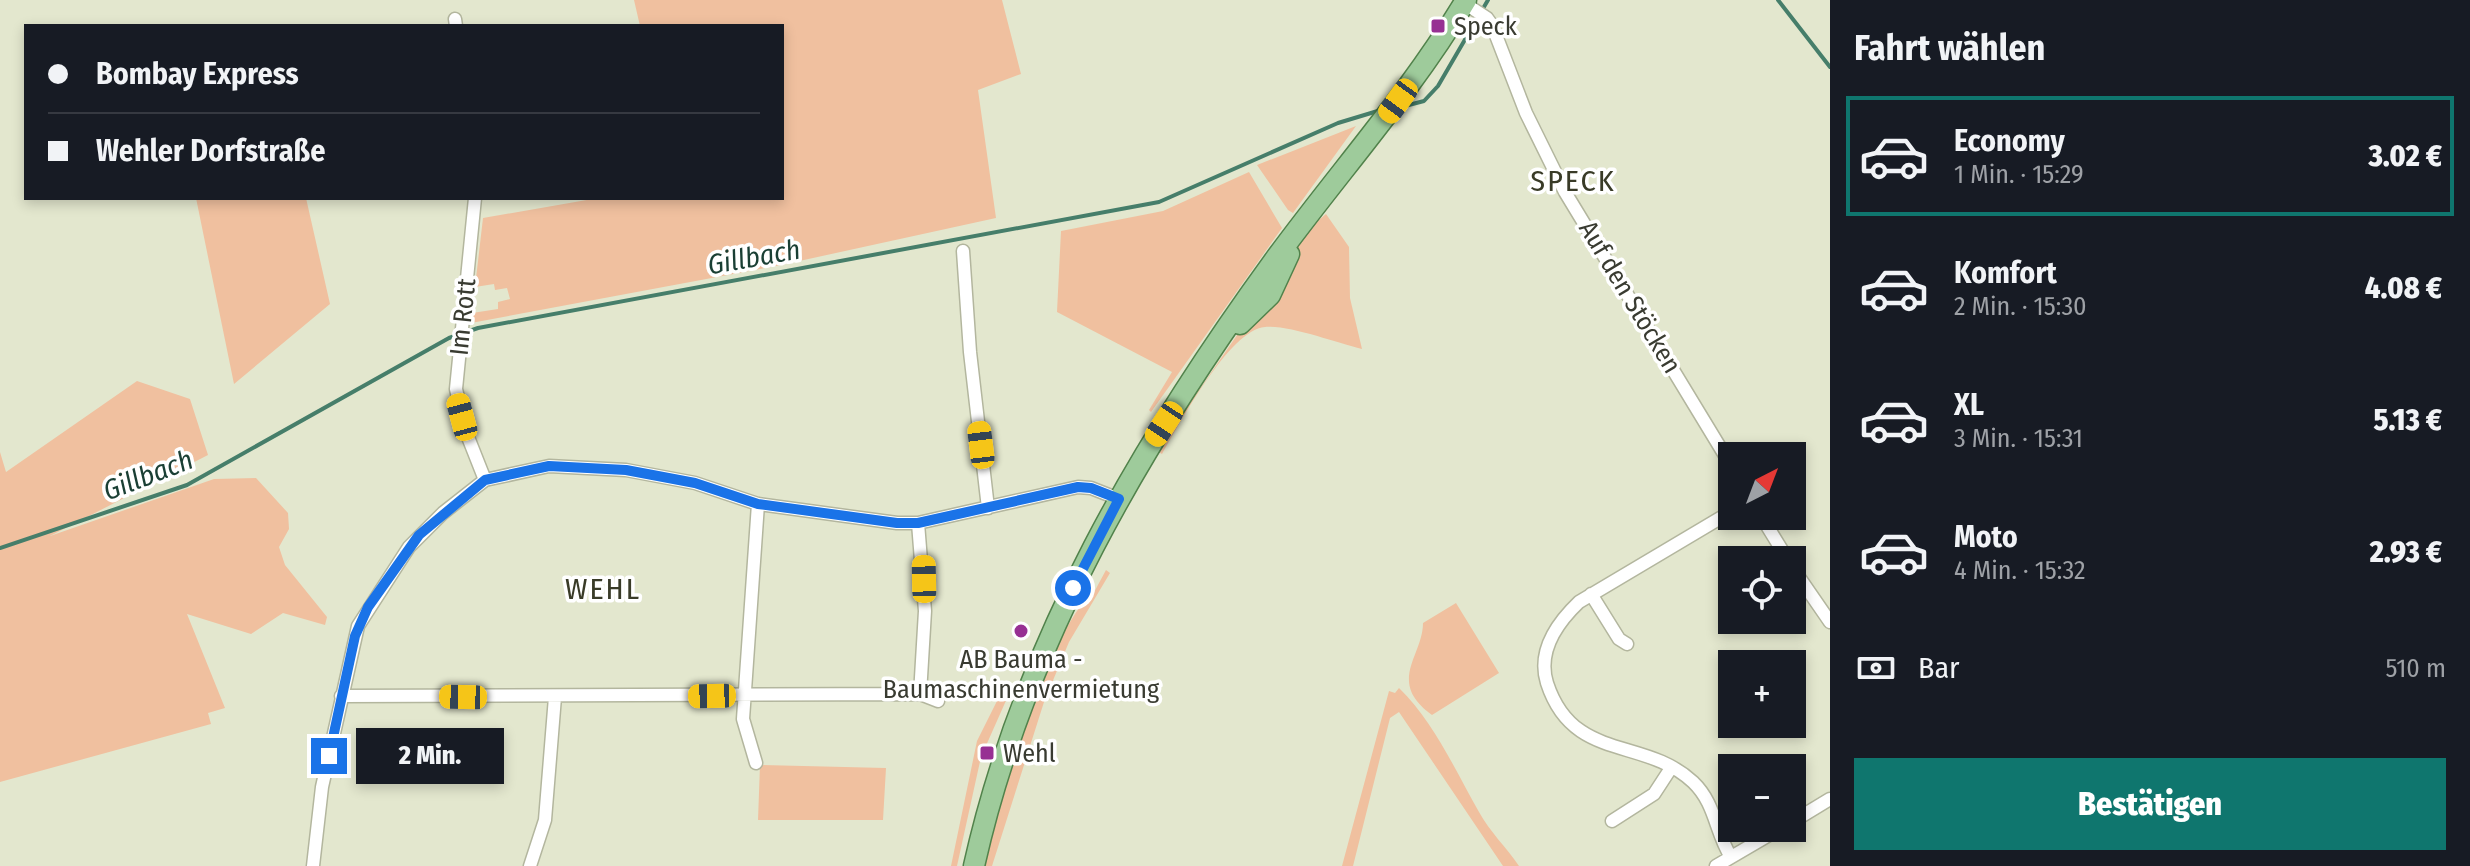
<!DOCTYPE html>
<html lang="de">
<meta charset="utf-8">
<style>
:root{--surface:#171b24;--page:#20242c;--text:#f1f3f6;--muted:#9ea1a6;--line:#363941;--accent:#0f766e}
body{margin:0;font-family:"Fira Sans Condensed",sans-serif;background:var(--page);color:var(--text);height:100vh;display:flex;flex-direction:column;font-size:30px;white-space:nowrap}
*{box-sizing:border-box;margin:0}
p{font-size:26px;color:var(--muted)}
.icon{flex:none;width:44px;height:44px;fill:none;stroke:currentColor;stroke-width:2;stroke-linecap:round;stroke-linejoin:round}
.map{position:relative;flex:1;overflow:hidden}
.sheet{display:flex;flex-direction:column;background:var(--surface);width:640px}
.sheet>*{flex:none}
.guide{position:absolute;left:24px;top:24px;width:760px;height:176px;border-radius:0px;box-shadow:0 4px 12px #0003;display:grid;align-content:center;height:176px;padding:0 24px;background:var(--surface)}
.needle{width:52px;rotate:42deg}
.fabs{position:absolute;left:1718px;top:442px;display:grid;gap:16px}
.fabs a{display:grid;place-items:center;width:88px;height:88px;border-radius:0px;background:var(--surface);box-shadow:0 4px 12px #0003;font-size:40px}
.end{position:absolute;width:36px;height:36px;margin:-18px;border:10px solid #1a73e8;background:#fff;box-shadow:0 0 0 4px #fff}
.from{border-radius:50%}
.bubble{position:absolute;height:56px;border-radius:0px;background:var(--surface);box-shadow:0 4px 12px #0003;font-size:26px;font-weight:800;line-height:56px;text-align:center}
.car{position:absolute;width:24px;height:48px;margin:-24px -12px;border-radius:10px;box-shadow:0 0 6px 2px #0007;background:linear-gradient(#f5c518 24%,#345 0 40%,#f5c518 0 76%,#345 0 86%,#f5c518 0)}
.guide b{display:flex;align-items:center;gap:28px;height:76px;font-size:30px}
.guide b+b{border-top:2px solid var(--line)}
.guide i{width:20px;height:20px;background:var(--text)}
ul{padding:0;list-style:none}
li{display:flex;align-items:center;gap:24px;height:120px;margin:0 16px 12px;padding:0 8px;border:4px solid transparent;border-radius:0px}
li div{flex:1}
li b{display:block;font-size:30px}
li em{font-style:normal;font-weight:800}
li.current{border-color:var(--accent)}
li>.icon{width:72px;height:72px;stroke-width:1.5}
h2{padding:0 24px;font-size:36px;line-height:96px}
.pay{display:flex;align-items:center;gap:20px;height:88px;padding:0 24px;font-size:30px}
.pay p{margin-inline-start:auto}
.action{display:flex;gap:16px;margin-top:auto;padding:16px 24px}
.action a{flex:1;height:92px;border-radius:0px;background:var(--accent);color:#fff;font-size:32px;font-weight:800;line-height:92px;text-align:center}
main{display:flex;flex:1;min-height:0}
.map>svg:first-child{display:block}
.green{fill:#f0c09f}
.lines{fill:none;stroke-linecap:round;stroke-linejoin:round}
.stream{stroke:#467e6a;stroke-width:4}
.street-casing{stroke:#b3b69e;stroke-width:15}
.primary-casing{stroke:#51824b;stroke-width:23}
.street{stroke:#fff;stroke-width:12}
.primary{stroke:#9ecb9b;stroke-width:20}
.route{stroke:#1a73e8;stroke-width:10}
.poi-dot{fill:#973093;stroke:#fff;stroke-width:3}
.labels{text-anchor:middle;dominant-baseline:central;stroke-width:7;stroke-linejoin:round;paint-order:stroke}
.poi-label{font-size:26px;fill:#393b31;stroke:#fff;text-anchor:start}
.street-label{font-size:26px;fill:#393b31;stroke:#fff}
.water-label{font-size:28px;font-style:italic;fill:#1a3f34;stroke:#fff}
.quarter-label{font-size:30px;letter-spacing:2px;fill:#393b27;stroke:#fff}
</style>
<main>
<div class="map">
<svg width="1830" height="866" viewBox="0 0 1830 866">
<rect width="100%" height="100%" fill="#e3e7ce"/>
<path class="green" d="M634,0H1002L1021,74L978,90L996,218L781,265L471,323L472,313L498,309V302L510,299L507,288L495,290L494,284L475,287L483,218L598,198H782V26H640Z
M1356,126L1293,213L1288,210L1257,165Z
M1249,172L1282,228L1151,412L1149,410L1172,372L1057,312L1061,231L1163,211Z
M196,198H306L330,304L234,384Z
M1326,214L1349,247L1350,298L1362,349C1336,343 1290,325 1265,327C1229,330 1180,423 1162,454L1157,451L1313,225Z
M137,381L190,399L208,455L50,536L214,479L256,478L288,513L289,529L279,547L285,565L327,617L325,625L283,613L251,634L187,614L225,708L208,713L211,724L0,782V452L6,472Z
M1106,570L1110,573L1069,642L1044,702L992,866H983C1004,781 1034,668 1086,598L1092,596Z
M1456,603L1499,673L1432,715C1386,682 1423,656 1423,623Z
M1004,687H1012L981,757L957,866H951L977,741Z
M1399,688C1434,722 1455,770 1479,812C1490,832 1506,847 1519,866H1503L1399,712L1390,718L1353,866H1342L1389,691L1395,693Z
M760,765L886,768L883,820H758Z"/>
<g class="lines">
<path class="stream" d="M1778,0L1830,67
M1401,107L1424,101L1438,86L1488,0
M0,548L187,485L449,338L478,328L1159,202L1338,123L1381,110"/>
<defs>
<path id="street" d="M1464,3L1487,18L1492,25L1526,113L1565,192L1732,467
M455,19L456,26
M475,198L456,389L466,432L485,480
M963,251L970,352L988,508
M1761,516L1788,560
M918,523L925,611L920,694
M1792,567L1830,622
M1591,594L1619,639L1627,644
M341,696L920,694L938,701
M756,763L743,719L758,504
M1612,821L1654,794L1671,768
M1792,822L1830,799
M1731,857C1715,832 1716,804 1693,782C1644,736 1573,763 1547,683C1537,651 1557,623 1579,602L1732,511
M313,866L322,787L358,626L409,547L443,513L485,480L549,466L626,470L695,483L758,504L897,523H918L1078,487L1091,488L1119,499
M530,866L545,820L555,697
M1716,866L1781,828"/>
<path id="primary" d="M1240,324L1270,295L1289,254
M974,866C1024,642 1142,442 1276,258C1339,172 1411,92 1466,0"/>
</defs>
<use href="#street" class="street-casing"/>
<use href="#primary" class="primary-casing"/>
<use href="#street" class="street"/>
<use href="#primary" class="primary"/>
</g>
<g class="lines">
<path class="route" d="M329,756L355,636L368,607L419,535L485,480L549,466L626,470L695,483L758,504L897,523H918L1078,487L1091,488L1119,499L1073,588"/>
</g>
<g class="poi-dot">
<rect x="1430" y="18" width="16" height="16" rx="4"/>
<circle cx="1021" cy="631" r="8"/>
<rect x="979" y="745" width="16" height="16" rx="4"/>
</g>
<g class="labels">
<g class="poi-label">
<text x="1454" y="26">Speck</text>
<text x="1021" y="659" text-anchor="middle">AB Bauma -<tspan x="1021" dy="30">Baumaschinenvermietung</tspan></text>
<text x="1003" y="753">Wehl</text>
</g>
<g class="street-label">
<text transform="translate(1630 297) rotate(59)">Auf den Stöcken</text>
<text transform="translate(463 317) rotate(-84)">Im Rott</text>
</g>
<g class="water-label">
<text transform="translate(754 257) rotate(-10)">Gillbach</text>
<text transform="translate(148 475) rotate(-21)">Gillbach</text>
</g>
<g class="quarter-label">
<text x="1573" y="181">SPECK</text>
<text x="603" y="589">WEHL</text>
</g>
</g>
</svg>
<div class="fabs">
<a><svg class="needle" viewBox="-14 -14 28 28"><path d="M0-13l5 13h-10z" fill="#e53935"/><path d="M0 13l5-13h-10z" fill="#9ea1a6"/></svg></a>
<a><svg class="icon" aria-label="locate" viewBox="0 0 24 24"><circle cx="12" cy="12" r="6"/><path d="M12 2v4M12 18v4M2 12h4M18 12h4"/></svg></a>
<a>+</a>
<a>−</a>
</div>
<i class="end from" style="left:1073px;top:588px"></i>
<i class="end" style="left:329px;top:756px"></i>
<div class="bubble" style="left:356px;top:728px;width:148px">2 Min.</div>
<i class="car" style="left:1398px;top:101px;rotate:216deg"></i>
<i class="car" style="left:462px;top:417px;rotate:345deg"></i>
<i class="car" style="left:1164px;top:424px;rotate:213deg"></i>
<i class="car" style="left:981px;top:445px;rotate:353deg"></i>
<i class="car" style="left:924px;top:579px;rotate:359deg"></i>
<i class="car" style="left:712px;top:696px;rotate:269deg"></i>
<i class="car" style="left:463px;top:697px;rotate:271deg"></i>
<div class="guide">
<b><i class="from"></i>Bombay Express</b>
<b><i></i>Wehler Dorfstraße</b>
</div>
</div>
<section class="sheet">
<h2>Fahrt wählen</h2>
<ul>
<li class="current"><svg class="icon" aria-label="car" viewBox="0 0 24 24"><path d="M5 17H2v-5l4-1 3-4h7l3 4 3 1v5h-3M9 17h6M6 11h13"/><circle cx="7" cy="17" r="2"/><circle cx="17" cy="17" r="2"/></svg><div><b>Economy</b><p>1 Min. · 15:29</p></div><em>3.02 €</em></li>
<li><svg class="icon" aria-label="car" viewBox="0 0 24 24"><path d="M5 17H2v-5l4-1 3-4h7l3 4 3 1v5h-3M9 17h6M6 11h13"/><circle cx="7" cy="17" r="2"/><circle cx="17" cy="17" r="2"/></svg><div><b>Komfort</b><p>2 Min. · 15:30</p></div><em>4.08 €</em></li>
<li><svg class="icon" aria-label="car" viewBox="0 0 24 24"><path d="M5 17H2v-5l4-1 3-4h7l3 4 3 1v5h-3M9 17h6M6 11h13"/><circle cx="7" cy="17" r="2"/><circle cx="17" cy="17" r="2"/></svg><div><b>XL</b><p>3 Min. · 15:31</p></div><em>5.13 €</em></li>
<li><svg class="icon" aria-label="car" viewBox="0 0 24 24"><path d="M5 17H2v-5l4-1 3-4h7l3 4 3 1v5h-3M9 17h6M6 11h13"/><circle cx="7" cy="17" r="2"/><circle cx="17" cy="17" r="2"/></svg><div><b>Moto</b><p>4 Min. · 15:32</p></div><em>2.93 €</em></li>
</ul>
<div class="pay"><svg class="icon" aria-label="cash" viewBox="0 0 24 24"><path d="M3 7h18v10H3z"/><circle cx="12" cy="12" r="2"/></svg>Bar<p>510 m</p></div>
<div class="action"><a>Bestätigen</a></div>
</section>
</main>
